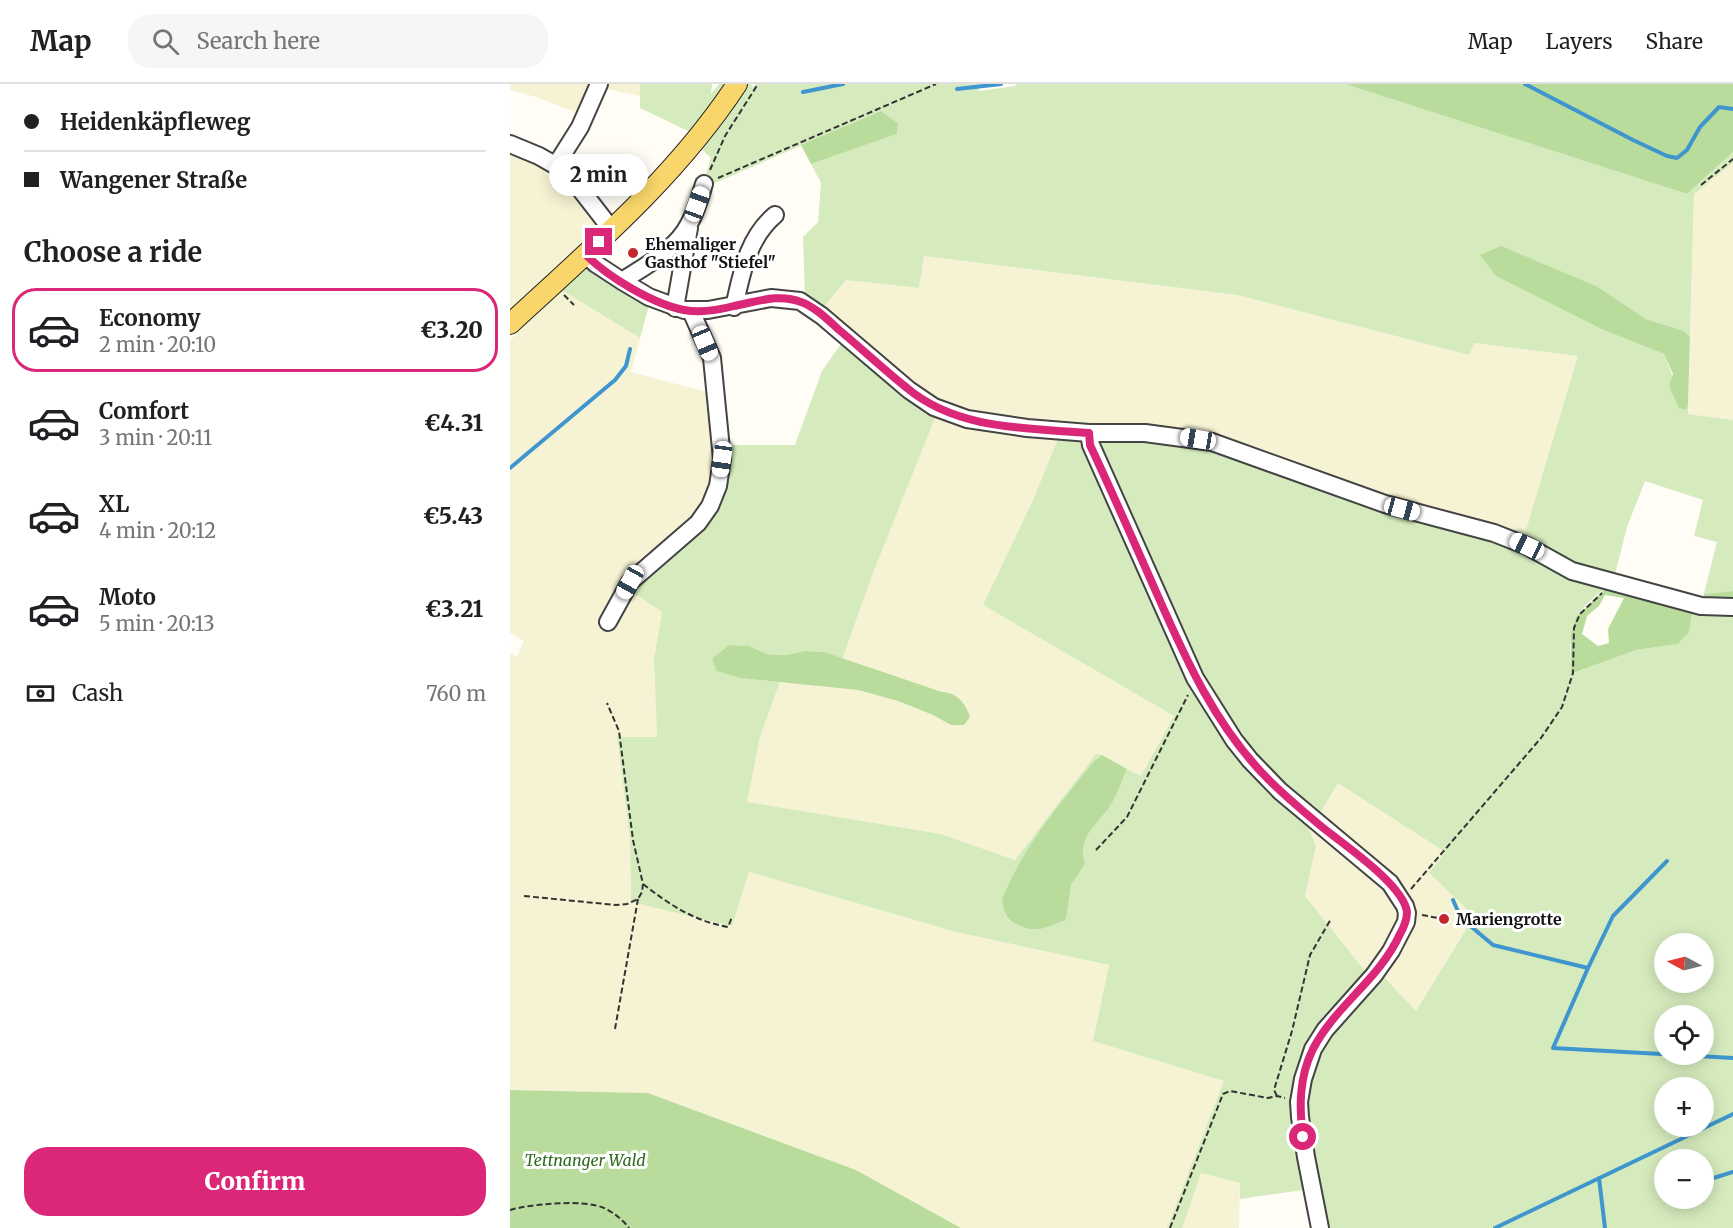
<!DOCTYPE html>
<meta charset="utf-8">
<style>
:root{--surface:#fff;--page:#f6f6f6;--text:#202124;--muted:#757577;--line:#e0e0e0;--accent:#db2777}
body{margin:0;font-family:Merriweather,serif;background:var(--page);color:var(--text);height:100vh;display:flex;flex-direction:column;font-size:22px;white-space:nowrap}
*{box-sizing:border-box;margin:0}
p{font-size:20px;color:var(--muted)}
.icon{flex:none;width:33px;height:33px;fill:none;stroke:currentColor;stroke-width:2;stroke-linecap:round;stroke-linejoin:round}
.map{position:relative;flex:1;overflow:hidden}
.panel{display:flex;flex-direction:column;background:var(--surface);width:510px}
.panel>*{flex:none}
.banner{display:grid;align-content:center;height:132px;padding:0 24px;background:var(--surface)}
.needle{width:39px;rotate:277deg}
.fabs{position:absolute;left:1144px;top:849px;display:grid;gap:12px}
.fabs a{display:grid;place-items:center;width:60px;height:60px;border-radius:50%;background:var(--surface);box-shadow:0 3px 15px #0003;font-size:30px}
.end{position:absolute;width:27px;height:27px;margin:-14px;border:8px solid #db2777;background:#fff;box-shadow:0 0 0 3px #fff}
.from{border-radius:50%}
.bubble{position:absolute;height:42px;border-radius:21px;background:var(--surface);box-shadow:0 3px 15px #0003;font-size:20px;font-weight:800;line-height:42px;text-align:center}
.car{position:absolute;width:18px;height:36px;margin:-18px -9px;border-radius:8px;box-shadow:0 0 4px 2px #0007;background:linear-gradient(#fff 24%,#345 0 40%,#fff 0 76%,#345 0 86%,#fff 0)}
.banner b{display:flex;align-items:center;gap:21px;height:57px;font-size:22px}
.banner b+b{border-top:2px solid var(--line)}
.banner i{width:15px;height:15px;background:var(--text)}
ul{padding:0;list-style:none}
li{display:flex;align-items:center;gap:18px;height:84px;margin:0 12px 9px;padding:0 12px;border:3px solid transparent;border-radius:24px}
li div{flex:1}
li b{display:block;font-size:22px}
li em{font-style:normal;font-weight:800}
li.current{border-color:var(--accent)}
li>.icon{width:54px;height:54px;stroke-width:1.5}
h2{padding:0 24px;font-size:27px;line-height:72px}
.pay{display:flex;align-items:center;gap:15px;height:66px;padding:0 24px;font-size:22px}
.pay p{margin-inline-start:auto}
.cta{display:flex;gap:12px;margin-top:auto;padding:12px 24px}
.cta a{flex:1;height:69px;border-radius:24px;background:var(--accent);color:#fff;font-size:24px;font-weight:800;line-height:69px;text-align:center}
header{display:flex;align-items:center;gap:36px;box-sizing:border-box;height:84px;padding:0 30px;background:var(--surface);border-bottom:2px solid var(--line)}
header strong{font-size:28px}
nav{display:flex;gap:33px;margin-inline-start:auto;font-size:21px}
.search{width:420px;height:54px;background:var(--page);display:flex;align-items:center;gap:15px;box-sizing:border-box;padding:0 21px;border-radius:24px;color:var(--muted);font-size:22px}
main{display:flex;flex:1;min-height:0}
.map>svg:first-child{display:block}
.farmland{fill:#f6f3d4}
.green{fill:#d5ebbd;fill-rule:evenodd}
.forest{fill:#b9dc9c;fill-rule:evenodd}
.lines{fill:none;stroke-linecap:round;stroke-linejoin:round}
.stream{stroke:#3f96cf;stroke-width:4}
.minor-casing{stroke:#444;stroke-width:20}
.major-casing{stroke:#222;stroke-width:22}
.path{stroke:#333;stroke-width:2;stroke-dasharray:6 3;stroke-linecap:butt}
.minor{stroke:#fff;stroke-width:16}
.major{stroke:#f9d66b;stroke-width:20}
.route{stroke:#db2777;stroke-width:8}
.poi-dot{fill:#c4262e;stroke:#fff;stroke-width:2}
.labels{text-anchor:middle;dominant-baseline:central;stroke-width:6;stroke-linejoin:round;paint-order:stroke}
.poi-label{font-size:16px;font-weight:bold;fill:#111;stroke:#fff;text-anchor:start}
.park-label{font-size:16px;font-style:italic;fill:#2f6b1f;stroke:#fff}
</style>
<header>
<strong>Map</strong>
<div class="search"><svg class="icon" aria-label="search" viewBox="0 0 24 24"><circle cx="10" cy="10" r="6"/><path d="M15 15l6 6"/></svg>Search here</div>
<nav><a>Map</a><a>Layers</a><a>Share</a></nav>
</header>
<main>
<section class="panel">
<div class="banner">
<b><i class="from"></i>Heidenkäpfleweg</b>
<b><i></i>Wangener Straße</b>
</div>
<h2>Choose a ride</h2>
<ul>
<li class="current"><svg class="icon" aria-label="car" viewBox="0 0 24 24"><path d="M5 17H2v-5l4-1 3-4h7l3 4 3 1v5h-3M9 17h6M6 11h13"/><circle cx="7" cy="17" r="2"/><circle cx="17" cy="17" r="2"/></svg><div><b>Economy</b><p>2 min · 20:10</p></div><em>€3.20</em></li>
<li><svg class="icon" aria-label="car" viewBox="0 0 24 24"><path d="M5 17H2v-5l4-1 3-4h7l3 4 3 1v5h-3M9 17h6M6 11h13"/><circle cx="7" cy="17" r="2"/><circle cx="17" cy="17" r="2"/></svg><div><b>Comfort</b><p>3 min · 20:11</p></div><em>€4.31</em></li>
<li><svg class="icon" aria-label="car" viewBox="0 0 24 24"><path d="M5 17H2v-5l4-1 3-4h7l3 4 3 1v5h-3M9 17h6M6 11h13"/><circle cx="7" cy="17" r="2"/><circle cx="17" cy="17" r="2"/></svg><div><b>XL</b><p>4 min · 20:12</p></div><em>€5.43</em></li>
<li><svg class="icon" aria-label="car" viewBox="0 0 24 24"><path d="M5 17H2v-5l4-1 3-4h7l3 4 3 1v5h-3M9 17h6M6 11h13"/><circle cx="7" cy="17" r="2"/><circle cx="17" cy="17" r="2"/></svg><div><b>Moto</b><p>5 min · 20:13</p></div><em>€3.21</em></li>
</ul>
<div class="pay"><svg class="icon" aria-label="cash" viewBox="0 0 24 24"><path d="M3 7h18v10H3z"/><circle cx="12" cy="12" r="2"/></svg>Cash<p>760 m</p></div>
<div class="cta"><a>Confirm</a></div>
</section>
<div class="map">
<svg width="1223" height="1144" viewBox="0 0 1223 1144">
<rect width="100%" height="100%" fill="#fffdf5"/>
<path class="farmland" d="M0,0H130V12L83,2L73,31L26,13L0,6Z
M0,64L57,92L97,138L0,232Z
M1223,79V336L1178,330L1184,110Z
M414,172L727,211L959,271L965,259L1069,272L1013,456L425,319L313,224L336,196L409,204Z
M52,206L130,254L121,288L205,310L210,375L197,422L118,505L152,528L144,575L147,654L107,653L120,755L121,818L239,788L446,848L599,881L583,957L715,997L657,1144H451L346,1086L138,1009L0,1006V569L7,573L14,557L0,549V256Z
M425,333L549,352L523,416L473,521L664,632L631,692L586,670L505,776L431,750L237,718L250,653L270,598L348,606L388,617L423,631L441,641V608H432L332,576L363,489Z
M828,699L935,768L919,790L964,831L906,927L871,890L859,893L795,812L806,763L798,746Z
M691,1088L730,1099L729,1144H672Z"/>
<path class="green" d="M130,0H202L201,10L209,0H217L180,48L130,24Z
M237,0H241L243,3L246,0H469V7L505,2L506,0H835L1177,110L1223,68V79L1184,110L1180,252L1174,247L1136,235L1088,203L986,192L1091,245L1154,270L1176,326L1178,321V330L1223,336V507L1194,510L1207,458L1184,452L1193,416L1135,397L1117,443L1104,494L1075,488L1013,456L1068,272L965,259L959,271L727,211L414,172L409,204L336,196L313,224L295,213L293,153L308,138L311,99L301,80L387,50L388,39L371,27L191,105L201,74L190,64Z
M85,175L141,214L130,254L52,206Z
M335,254L392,308L425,327L452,338L425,334L363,489L332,576L314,568L295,567L275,571L257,570L239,562L219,561L202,574L206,587L230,594L270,598L250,653L237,718L431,750L505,776L586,670L592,671L584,677C555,716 520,754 499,799C497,804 493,810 492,816C492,825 495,835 504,839C525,851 535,844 556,836L561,801L575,780C567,751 588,742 602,719C608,709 612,696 617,685L631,692L664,632L473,521L523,416L549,352L563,353L575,360L680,599L727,668L761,703L802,740L799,746L806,762L795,812L863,897L871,890L906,927L964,832L919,789L935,768L828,699L807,734L743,675L709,628L687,592L587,367L586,355L592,352H626L691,358L717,365L853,417L922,437L988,452L1063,491L1105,496C1093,507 1075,518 1067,533C1058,549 1060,573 1062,590L1126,566L1168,560L1179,548L1183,525L1223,526V1144H808L799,1105L730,1115V1099L691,1089L672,1144H657L714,997L583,957L599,881L446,848L239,788L222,842L121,818L120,755L107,653H147L144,575L152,528L116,504C128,486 139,478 156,464C195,433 210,412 209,361H285L312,287ZM1155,860H1194V898H1155ZM1155,932H1194V970H1155ZM1155,1004H1194V1042H1155ZM1155,1076H1194V1114H1155Z"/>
<path class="forest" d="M835,0H1223V68L1177,110Z
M371,27L388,39L387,50L301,80L291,61Z
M991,162L1088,203L1136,235L1174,247L1180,252L1178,321L1176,326L1169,324L1159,302L1163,290L1154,270L1091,245L986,192L970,171Z
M1100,500L1192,517L1194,510L1223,507V526L1183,525L1179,548L1168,560L1126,566L1061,590V550L1066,533ZM1095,511L1114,514L1098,545L1099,559L1088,562L1072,550L1077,532L1089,522Z
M219,561L239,562L257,570L275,571L295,567L314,568L432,608C447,608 456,620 460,633L454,641H441L423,631L388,617L348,606L230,594L206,587L202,574Z
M592,671L617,685C612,696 608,709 602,719C588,742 567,751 575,780L561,801L556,836C535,844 525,851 504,839C496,835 492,825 492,816C493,810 497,804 499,799C520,754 554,715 584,677Z
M0,1006L138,1009L346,1086L451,1144H0Z"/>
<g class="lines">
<path class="stream" d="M1015,0L1123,56L1157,72L1167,74L1177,66L1190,43L1209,23L1223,25
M447,5L491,0
M293,8L333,0
M0,384L105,296L116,282L120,265
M1157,777L1103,832L1078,884L1043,964L1223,974
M943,816L951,834L983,861L1078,884
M1089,1094L1095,1144
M1194,1097L1223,1088
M985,1144L1223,1030"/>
<defs>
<path id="minor" d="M0,60L29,72L57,88L102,146
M46,81L70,43L89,0
M76,171L86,180L112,197L139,213L174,226H198L261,214L290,217L312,232L399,306L424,323L457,335L517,344L579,349H635L702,358L875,420L984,449L1017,462L1062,487L1191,522L1223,523
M112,197C135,182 166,166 179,140C186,128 190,113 194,100
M224,223C232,189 237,155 265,131
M165,224L179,144
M579,349L581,361L685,594L724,656L740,676L770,707L880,799L895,822L897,829L896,838L881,867L864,891L815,946L803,965L793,995L789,1018L790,1033L796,1073L810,1144
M98,538L120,498L188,439L200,422L208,402L212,375L202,274L181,227"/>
<path id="major" d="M0,240C81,165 166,93 227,0"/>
</defs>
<use href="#minor" class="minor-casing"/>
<use href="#major" class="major-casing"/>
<path class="path" d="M200,86L215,52L248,0
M208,94L426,0
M1191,101L1223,75
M54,211L64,221
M586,766L617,733L678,611
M133,800C160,821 184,837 218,843L222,833
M901,805L1031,654L1052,623L1063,589L1064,544L1070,530L1092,509
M14,812L106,821L117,820L128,815L132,808L133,800L123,756L109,647L97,619
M912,831L928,834
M105,945L128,815
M767,1012L764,1006L782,947L800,871L821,835
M0,1126C21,1120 73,1115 94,1124C104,1129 112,1135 119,1144
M660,1144L713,1010L720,1007L758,1014L767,1012L775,1014"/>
<use href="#minor" class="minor"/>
<use href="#major" class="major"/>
</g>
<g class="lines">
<path class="route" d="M89,158L76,171C98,193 143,220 174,226C190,229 209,226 224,222C246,218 269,209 291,218C305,223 317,235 328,245C351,264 373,285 397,304C447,346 517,344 579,349L580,361C603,410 625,460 647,510C676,576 706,643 758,695C775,712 794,728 812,743C833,760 894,801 897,828C897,836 894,843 890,850C869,896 825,922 803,965C789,993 789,1023 793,1053"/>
</g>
<g class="poi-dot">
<circle cx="123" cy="169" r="6"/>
<circle cx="934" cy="835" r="6"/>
</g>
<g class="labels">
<g class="poi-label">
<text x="135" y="160">Ehemaliger<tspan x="135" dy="18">Gasthof "Stiefel"</tspan></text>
<text x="946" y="835">Mariengrotte</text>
</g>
<g class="park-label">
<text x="75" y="1076">Tettnanger Wald</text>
</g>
</g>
</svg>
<div class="fabs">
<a><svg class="needle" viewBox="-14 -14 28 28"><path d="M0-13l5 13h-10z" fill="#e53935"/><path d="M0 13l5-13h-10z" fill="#757577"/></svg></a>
<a><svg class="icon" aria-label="locate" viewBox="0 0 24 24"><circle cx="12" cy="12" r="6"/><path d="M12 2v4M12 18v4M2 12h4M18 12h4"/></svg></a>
<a>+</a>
<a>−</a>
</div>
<i class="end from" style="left:793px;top:1053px"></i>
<i class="end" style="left:89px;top:158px"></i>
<div class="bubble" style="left:39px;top:70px;width:99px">2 min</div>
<i class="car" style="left:187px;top:120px;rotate:20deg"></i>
<i class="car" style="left:195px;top:259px;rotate:157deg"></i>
<i class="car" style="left:688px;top:355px;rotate:280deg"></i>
<i class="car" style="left:212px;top:375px;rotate:188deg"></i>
<i class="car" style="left:892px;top:425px;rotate:105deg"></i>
<i class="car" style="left:1017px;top:462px;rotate:295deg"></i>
<i class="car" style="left:120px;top:498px;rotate:209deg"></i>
</div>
</main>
